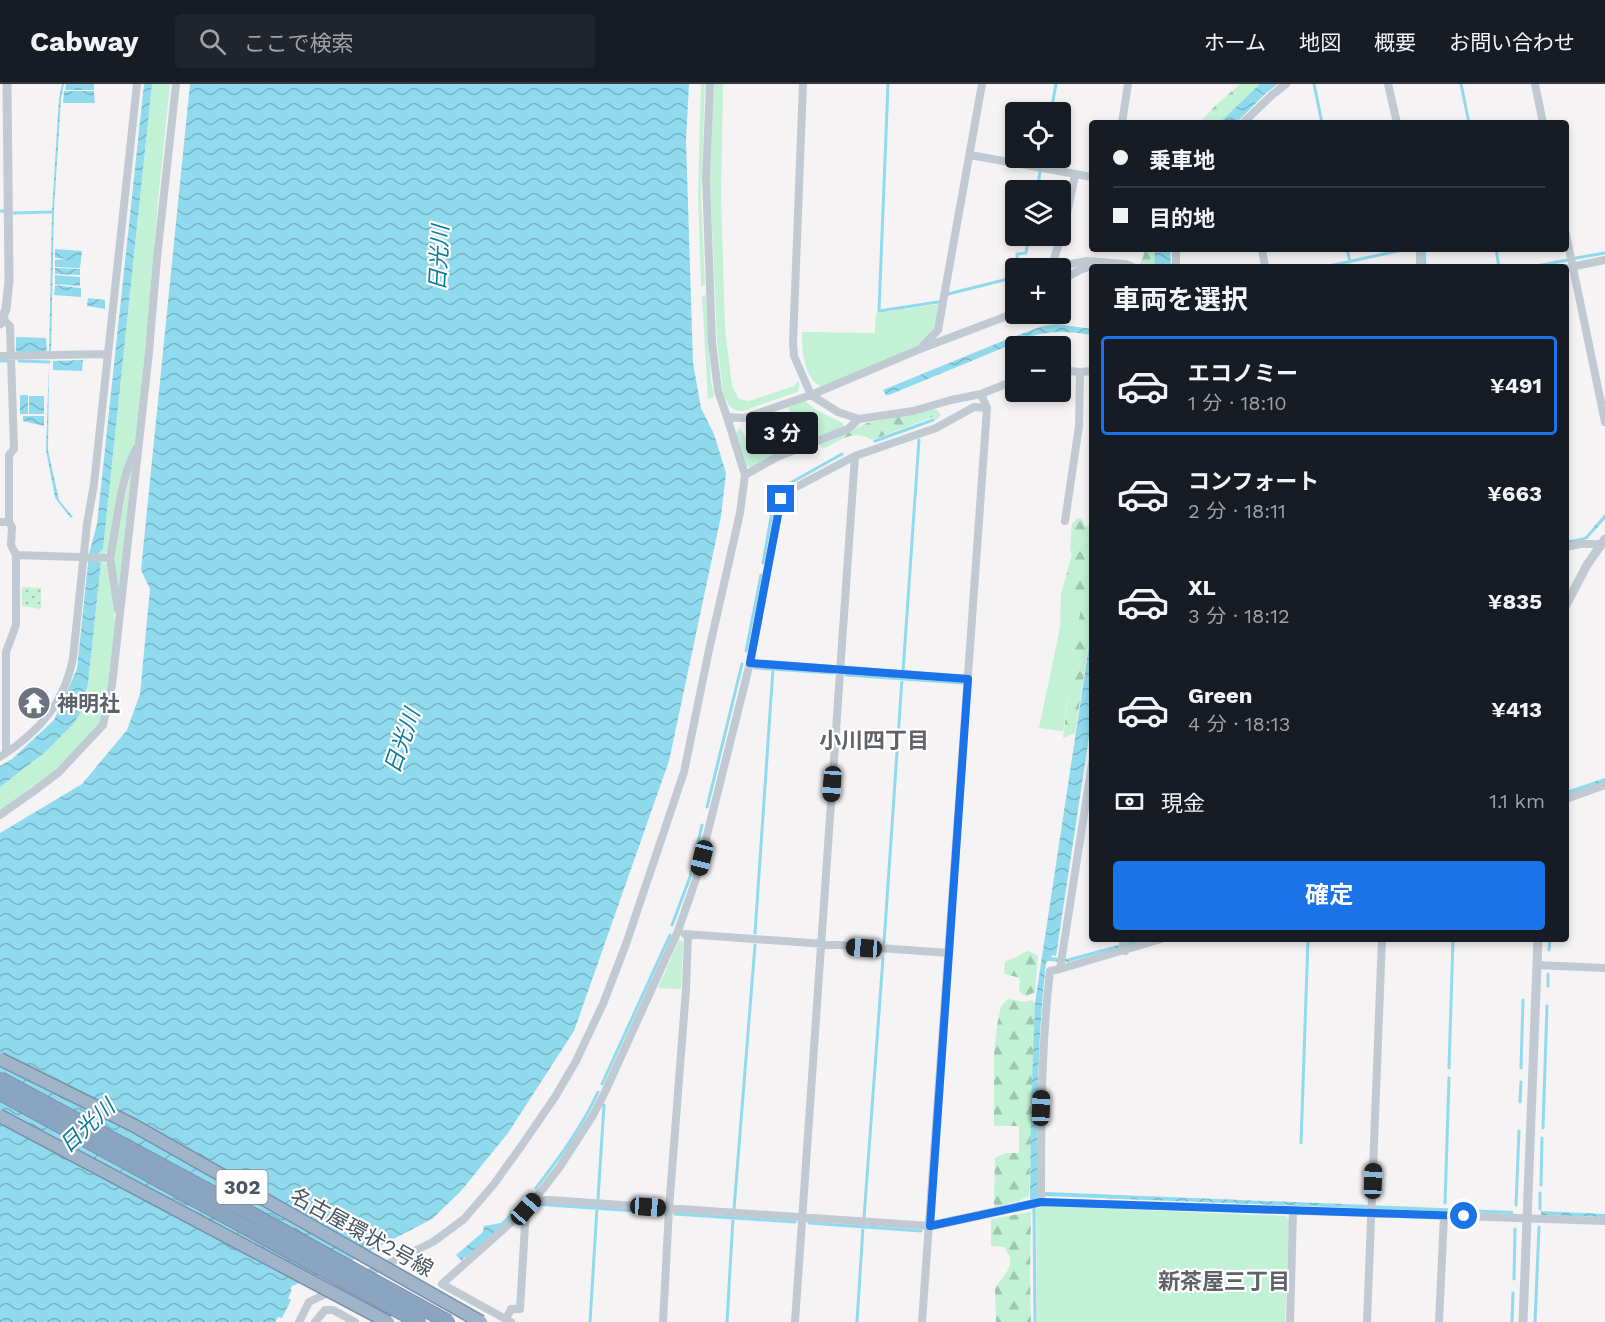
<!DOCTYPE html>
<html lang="ja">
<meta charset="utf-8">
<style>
:root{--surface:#171b24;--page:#20242c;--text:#f1f3f6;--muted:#9ea1a6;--line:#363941;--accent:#1a73e8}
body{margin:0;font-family:"Work Sans","Noto Sans JP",sans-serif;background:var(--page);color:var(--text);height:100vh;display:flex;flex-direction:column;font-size:22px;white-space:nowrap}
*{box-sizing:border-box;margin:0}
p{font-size:20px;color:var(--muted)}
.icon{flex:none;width:33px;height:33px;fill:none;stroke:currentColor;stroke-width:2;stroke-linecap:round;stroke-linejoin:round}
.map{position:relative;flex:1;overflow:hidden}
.drawer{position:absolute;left:1089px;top:180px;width:480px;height:678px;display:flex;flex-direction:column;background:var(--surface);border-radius:6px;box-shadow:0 3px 9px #0003}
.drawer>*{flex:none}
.hud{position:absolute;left:1089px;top:36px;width:480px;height:132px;border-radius:6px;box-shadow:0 3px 9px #0003;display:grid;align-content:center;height:132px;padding:0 24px;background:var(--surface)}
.tools{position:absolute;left:1005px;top:18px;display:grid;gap:12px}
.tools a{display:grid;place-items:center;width:66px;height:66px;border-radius:6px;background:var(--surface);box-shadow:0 3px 9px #0003;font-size:30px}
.end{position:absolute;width:27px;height:27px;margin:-14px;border:8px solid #1a73e8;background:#fff;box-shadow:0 0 0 3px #fff}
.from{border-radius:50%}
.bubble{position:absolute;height:42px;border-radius:6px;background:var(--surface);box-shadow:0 3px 9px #0003;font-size:20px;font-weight:700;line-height:42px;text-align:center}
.car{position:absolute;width:18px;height:36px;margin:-18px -9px;border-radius:8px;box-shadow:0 0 4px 2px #0007;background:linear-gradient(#222 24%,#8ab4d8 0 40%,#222 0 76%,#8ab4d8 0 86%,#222 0)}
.hud b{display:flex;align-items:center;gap:21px;height:57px;font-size:22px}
.hud b+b{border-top:2px solid var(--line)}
.hud i{width:15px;height:15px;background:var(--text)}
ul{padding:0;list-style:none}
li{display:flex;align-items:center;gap:18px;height:99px;margin:0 12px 9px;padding:0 12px;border:3px solid transparent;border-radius:6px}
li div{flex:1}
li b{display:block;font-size:22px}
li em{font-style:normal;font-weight:700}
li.current{border-color:var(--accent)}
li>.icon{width:54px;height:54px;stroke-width:1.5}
h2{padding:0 24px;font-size:27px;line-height:72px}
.pay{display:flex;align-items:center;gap:15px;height:66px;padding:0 24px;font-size:22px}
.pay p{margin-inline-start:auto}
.primary-button{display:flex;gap:12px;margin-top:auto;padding:12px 24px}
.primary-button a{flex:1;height:69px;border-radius:6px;background:var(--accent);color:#fff;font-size:24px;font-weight:700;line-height:69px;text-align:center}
header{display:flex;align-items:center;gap:36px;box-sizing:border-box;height:84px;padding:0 30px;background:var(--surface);border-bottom:2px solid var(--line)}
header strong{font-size:28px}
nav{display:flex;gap:33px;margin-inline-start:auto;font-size:21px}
.search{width:420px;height:54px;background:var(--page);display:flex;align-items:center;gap:15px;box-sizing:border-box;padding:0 21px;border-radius:6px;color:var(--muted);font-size:22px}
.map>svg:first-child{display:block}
.green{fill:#c3f1d5}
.forest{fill:url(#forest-firs)}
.garden{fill:url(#garden-dots)}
.water{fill:url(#water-waves)}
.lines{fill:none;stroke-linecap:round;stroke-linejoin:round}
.stream{stroke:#90daee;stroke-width:3}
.minor{stroke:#c1cad2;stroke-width:8}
.tertiary{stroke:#c1cad2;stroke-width:9}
.trunk-bridge-casing{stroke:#7690ad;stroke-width:15;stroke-linecap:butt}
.motorway-bridge-casing{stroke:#7690ad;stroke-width:16;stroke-linecap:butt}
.trunk-bridge{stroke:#9fb4c9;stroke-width:12}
.motorway-bridge{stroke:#8ba5c1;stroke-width:14}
.route{stroke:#1a73e8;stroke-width:8}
.labels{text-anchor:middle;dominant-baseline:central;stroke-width:4.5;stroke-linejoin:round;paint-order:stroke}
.shield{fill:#fff;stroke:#808990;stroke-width:1.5}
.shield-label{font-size:20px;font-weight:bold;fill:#4a5661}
.worship-label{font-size:21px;font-weight:bold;fill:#5b616d;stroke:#fff;text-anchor:start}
.street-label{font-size:21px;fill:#4a5661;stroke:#fff}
.water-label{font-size:22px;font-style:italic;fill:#0c7c9b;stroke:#fff}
.neighbourhood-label{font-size:22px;font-weight:bold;fill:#5f6368;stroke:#fff}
</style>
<header>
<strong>Cabway</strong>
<div class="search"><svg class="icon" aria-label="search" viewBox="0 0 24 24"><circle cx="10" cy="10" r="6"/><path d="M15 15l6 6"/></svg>ここで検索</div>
<nav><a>ホーム</a><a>地図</a><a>概要</a><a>お問い合わせ</a></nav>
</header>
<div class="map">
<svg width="1605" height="1238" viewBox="0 0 1605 1238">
<defs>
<pattern id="forest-firs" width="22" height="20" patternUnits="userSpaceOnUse" patternTransform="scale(1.5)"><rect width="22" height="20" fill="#c3f1d5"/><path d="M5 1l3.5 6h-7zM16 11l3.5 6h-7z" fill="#a0c6b0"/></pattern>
<pattern id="garden-dots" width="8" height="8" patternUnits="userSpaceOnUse" patternTransform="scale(1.5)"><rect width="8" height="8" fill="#c3f1d5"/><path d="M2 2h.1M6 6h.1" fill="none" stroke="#a0c6b0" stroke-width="1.8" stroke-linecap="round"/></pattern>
<pattern id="water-waves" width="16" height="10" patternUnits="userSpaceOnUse" patternTransform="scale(1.5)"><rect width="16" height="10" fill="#90daee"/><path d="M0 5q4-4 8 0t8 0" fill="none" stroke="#78b4c4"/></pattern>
</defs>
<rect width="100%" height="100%" fill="#f5f3f3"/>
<path class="green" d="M152,0H170L158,118L145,268L135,361L128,376L109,465L104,471H97L103,465Z
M701,0H705L701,110L705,202H701L698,109Z
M714,0H723L721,112L725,244L732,302L739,315L749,317L794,302L798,297C800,301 800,304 797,308L743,327H737L730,323L723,310L717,256L710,94Z
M706,211L711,297L714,313L708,315L702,212Z
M940,220C936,242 936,245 919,261L821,303C803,292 802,267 802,248L875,249L876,229Z
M804,316L816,326L843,339V344L752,383H748L744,381L736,349L740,343L749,361L797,343L788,323Z
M134,372L119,518L113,485V470Z
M101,478L107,480L113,516L115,541L108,601L102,638L56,685L0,728V703L44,669L84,618L88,600Z
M1061,510L1074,514L1081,524L1063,647L1039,644L1060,544Z
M679,856L683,858L681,905L658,904Z
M1045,1122L1286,1132L1289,1135L1285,1238H1037L1036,1125Z"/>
<path class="forest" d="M1240,0H1260L1219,39H1199L1215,22Z
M1145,165H1155L1154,183H1138L1143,173Z
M934,325L939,328L941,331L935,337L933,333L872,356C854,345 841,356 825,364L821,363L820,361L867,339Z
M1078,434L1082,435L1085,442H1092V538L1075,649L1063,654L1075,558L1081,524L1074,514L1061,510L1072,471L1070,465L1072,440Z
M1028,867L1033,869L1038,872L1035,908L1027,912L1022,910L1019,906L1020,895C1016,891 1009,893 1004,889L1005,878C1008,875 1011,876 1015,874C1020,871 1022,869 1028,867Z
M1008,915L1025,918L1031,916L1035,919L1029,1112L1019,1117L995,1123L994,1121L995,1074L1006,1069H1018L1019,1066V1042H994V970L997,942L1001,922Z
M1031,1128L1030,1194L1031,1238H996L995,1204C1005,1189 1018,1181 1004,1163L991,1162V1135Z"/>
<path class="garden" d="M22,503L41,504V525L22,522Z"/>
<path class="water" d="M62,0H64L61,15L54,125L51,270H49L52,128L59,14Z
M66,0H94V6H65Z
M144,0H152L103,465L97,471L98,478H101L88,600L81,628L73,640L44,669L0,703V682L12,675L54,636L77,585L89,470L97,440Z
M190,0H689L686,57L693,279L701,324L714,350L726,389L721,432L669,677L574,947L508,1049L461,1107L432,1135L339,1183L292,1202L290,1205L292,1206L288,1214L291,1216L282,1234L278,1233L275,1238H0V749L82,700L127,646L140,610L150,505L141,486Z
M1260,0H1278L1266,9L1236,39H1219Z
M64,7H94L95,19H63Z
M55,165L82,167L80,184L55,183V176L69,175L55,174Z
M1155,165H1170L1171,183H1154Z
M55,184L80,185V191L55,190Z
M55,191L80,193V202L55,200Z
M55,201L81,204V213L54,211Z
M88,214L105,216V225L87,222Z
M1057,240L1092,245V251C1069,248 1055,246 1032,252L889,311H886L883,306L1010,254L1043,242Z
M16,253L46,254L47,269H18L16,267Z
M83,276L82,287L53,286V277Z
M49,278L48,366L59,416L73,433L71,434L58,418L55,413L46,366Z
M20,311H28V330H20Z
M29,312H44V330H29Z
M23,332H44V342L23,337Z
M1605,430V435L1587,455L1566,460V457L1585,453Z
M1092,542V633L1056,872L1052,871L1051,873L1066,875L1140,855H1151L1068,878L1048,877L1046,879C1037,956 1037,1032 1038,1109L1046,1108L1513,1127V1130L1045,1112L1030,1116L1031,1024L1035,919Z
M1605,694V698L1566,712V707Z
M528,1111L530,1113L506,1139L465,1174L464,1173L462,1177L456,1171L483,1148L484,1142L501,1139Z
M1541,1127L1605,1130V1133L1541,1131Z"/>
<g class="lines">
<path class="stream" d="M888,0L879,227L938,218
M1314,0L1322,39
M1461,0L1469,39
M1051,28L1056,0
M1042,78L1043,74
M1037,106L1040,88
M0,127H3
M14,129L52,128
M1347,165L1350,178
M1424,165L1425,183
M1496,165L1499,183
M1576,174L1605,169
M1324,183L1407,165
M1531,183L1568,176
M1018,184L1017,170L1026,169L1029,152
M948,210L1016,193
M0,277H8
M19,277L49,278
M875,357L933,336
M776,407L842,370
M763,479L773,422
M746,567L761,491
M755,584L833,589
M903,588L919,356
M846,591L962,599
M707,723L742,580
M672,841L690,793L702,741
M755,849L773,585
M884,859L902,595
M1549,866L1550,855
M1548,902V890
M1449,984L1453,855
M1521,984L1523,916
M602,1000L670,851
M1520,1018L1521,998
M1543,1044L1547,922
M1301,1059L1308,855
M1541,1101L1542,1054
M536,1104C559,1074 582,1043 598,1008
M598,1115L604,1021
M1445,1119L1449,994
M535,1120L665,1129
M1516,1121L1519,1047
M1034,1123L1035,1238
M734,1125L755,861
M1540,1125V1109
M675,1130L795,1138
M864,1134L883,874
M809,1139L921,1147
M1514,1195L1515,1145
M590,1238L597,1124
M727,1238L733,1134
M857,1238L863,1143
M1512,1238L1513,1209
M1535,1238L1539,1143"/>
<path class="minor" d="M710,0L706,94L712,258L718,307L727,333L744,334L811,311L920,265L1007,232L1016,226
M803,0L793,259L794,272L811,311L838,328L859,335L913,327L951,316L981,310L1016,296
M1388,0L1397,39
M1535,0L1543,39
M1122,39L1128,0
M1243,39L1272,11L1286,0
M970,71L1092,93
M1075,91L1065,139L1054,175V183L1087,177L1125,180L1133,183
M1566,150L1605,338
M1176,165V183
M1262,165L1265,183
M1420,165V183
M1566,184L1605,176
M1060,197L1080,186L1099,179
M3,235L10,242L14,365L9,371V438L12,443L11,461L16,471V541L6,568V669
M923,262L938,246L982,0
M0,272L108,270
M1060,286L1080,288L1092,287
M727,333L745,391
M1065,437L1079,342L1080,288
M0,438H9
M1566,463L1580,460H1601
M16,471L110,474L118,526
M110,474C117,441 120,394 136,365
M750,579L968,595
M0,673C39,648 64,620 73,574L87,440L94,400L137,0
M1092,679L1060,885L1161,855
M1566,715L1605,701
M0,731L34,707L59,688L103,641L112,601L149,268L157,174L176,0
M685,850L949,869
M1122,855L1125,867
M1537,881L1605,884
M1060,885L1050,887C1041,964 1041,1041 1041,1118L1605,1137
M535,1115L930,1142
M362,1192L433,1158L464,1135L494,1100L522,1061L555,1013L576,977L603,920L626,860L684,688L709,566L740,429L745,391L777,373L848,345L859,335
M506,1235L511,1225H520L526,1125
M299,1238L309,1218L348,1199
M315,1238L325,1226H333L355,1238
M511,1238L442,1200L526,1125L535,1115L559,1084L592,1033L605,1008L678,847L696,795L750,579L781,411L855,372L936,344L974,323L987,324
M663,1238L669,1125L686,905L688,851
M795,1238L855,372
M922,1238L987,324L981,310
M1290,1238L1293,1127
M1367,1238L1382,855
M1439,1238L1444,1132"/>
<path class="tertiary" d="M0,240L6,225L9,197L7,0
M1566,521L1587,481L1605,455
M930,1142L1041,1118
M1523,1238L1538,855"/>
<defs>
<path id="trunk-bridge" d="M0,975L133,1041L481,1238
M0,1032L388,1238"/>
<path id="motorway-bridge" d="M0,995L244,1126L448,1238
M0,1009L419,1238"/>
</defs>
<use href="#trunk-bridge" class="trunk-bridge-casing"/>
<use href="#motorway-bridge" class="motorway-bridge-casing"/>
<use href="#trunk-bridge" class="trunk-bridge"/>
<use href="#motorway-bridge" class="motorway-bridge"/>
</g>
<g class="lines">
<path class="route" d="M781,415L750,579L968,595L930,1142L1041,1118L1464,1132"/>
</g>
<defs>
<symbol id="temple-disc" viewBox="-11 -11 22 22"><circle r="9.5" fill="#6b7280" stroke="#fff"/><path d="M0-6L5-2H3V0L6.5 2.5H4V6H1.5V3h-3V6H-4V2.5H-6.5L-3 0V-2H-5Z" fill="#fff"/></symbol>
</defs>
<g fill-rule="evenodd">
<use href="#temple-disc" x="15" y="600" width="38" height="38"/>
</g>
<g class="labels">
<rect class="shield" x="216.5" y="1086" width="51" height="34" rx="4.5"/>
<g class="shield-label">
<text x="242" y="1103">302</text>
</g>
<g class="worship-label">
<text x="57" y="619">神明社</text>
</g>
<g class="street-label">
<text transform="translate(362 1148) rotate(29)">名古屋環状2号線</text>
</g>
<g class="water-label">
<text transform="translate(439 174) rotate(-87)">日光川</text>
<text transform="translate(402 657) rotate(-71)">日光川</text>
<text transform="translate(87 1042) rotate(-43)">日光川</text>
</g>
<g class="neighbourhood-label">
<text x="874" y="656">小川四丁目</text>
<text x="1224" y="1197">新茶屋三丁目</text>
</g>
</g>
</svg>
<div class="tools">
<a><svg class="icon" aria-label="locate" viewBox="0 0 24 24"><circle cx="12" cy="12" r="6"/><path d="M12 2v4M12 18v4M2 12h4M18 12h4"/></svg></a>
<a><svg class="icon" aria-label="layers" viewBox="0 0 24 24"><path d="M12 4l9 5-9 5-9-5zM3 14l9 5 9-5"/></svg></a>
<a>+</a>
<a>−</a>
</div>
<i class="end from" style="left:1464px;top:1132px"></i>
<i class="end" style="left:781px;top:415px"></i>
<div class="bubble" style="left:746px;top:328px;width:72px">3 分</div>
<i class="car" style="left:832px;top:700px;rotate:184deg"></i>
<i class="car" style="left:702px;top:774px;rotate:194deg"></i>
<i class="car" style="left:864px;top:864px;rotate:274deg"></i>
<i class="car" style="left:1041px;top:1024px;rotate:2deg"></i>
<i class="car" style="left:1373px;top:1097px;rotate:2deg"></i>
<i class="car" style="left:648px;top:1123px;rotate:94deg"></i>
<i class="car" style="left:526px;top:1125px;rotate:41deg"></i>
<div class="hud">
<b><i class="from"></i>乗車地</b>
<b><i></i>目的地</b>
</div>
<section class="drawer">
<h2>車両を選択</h2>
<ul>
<li class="current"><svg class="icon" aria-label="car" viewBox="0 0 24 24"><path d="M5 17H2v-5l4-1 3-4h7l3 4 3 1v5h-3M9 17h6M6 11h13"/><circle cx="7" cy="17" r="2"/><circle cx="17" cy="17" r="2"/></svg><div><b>エコノミー</b><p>1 分 · 18:10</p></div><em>¥491</em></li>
<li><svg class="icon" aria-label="car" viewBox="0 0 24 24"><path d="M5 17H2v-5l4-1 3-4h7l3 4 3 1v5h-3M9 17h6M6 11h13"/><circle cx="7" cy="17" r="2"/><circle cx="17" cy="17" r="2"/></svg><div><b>コンフォート</b><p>2 分 · 18:11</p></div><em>¥663</em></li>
<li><svg class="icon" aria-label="car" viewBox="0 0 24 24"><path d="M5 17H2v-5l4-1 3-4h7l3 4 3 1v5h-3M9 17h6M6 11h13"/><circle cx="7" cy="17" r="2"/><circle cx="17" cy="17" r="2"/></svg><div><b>XL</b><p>3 分 · 18:12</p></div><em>¥835</em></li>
<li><svg class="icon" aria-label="car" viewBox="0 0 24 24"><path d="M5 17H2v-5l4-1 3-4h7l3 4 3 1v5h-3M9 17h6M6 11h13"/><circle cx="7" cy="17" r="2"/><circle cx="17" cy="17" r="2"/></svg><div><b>Green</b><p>4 分 · 18:13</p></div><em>¥413</em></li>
</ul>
<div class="pay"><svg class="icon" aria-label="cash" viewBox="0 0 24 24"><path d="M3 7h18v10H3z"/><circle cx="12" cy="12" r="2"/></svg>現金<p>1.1 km</p></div>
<div class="primary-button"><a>確定</a></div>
</section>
</div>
